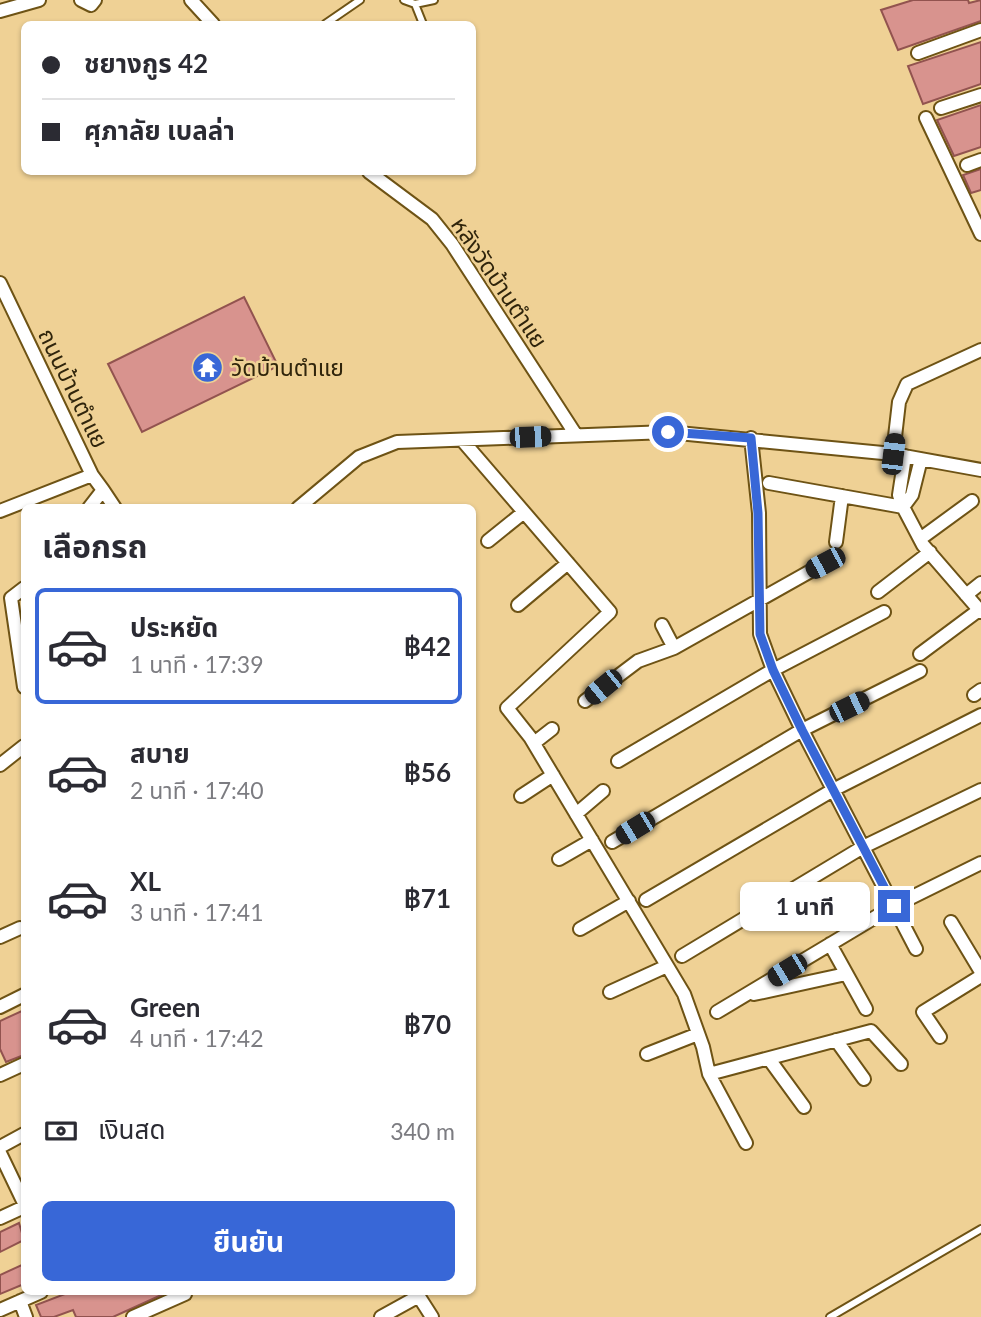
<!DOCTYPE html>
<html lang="th">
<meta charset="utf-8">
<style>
:root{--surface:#fff;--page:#f7f7f7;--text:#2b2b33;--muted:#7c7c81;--line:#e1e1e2;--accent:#3867d7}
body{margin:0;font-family:Lato,"Noto Sans Thai",sans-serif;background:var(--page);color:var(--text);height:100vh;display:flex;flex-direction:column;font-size:26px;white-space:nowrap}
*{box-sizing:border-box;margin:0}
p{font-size:23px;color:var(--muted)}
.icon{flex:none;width:38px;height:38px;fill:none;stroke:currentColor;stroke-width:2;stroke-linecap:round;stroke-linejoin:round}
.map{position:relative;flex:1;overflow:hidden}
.side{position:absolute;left:21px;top:504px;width:455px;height:791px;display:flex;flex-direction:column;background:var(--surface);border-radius:10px;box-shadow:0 2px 5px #0004}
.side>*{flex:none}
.banner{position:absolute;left:21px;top:21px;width:455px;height:154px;border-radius:10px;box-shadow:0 2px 5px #0004;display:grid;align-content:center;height:154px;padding:0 21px;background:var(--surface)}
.end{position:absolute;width:32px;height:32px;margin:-16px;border:9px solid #3867d7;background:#fff;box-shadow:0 0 0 4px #fff}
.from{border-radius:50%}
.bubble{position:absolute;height:49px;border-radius:10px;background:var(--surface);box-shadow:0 2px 5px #0004;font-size:23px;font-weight:700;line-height:49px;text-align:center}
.car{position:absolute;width:21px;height:42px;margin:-21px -10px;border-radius:9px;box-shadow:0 0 5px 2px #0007;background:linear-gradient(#222 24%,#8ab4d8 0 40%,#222 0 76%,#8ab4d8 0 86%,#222 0)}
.banner b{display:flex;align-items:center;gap:24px;height:66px;font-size:26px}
.banner b+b{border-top:2px solid var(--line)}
.banner i{width:18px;height:18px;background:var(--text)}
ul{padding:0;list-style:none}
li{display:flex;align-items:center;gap:21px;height:116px;margin:0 14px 10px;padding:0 7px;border:4px solid transparent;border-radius:10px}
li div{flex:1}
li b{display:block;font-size:26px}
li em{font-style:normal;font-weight:700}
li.current{border-color:var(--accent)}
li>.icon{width:63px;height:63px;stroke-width:1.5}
h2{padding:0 21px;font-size:32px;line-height:84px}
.pay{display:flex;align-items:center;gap:18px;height:77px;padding:0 21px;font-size:26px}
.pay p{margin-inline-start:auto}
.cta{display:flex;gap:14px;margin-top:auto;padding:14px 21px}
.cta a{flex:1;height:80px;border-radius:10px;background:var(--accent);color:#fff;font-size:28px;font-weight:700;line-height:80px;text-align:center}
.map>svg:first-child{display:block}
.building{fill:#d8938e;stroke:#92534f;stroke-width:2}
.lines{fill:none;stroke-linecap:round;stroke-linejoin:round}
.service-casing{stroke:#6e5315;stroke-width:10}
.minor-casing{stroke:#6e5315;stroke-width:16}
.service{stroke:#fff;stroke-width:6}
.minor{stroke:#fff;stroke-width:12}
.route{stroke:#3867d7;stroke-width:9}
.labels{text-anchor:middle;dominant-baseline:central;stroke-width:5;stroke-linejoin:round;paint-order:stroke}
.street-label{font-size:23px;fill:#30250c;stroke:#efd195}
.poi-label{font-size:23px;fill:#30250c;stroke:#efd195;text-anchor:start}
</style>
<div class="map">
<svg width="981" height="1317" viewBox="0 0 981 1317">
<rect width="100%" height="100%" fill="#efd195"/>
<path class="building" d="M913,0H968L969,3L981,0V21L898,50L881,10Z
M981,42V84L923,104L908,66Z
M981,105V147L954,156L937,120Z
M981,169V190L971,193L963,175Z
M244,297L278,366L142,432L108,364Z
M24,1010V1055L6,1062L0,1049V1021Z
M19,1223L24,1240L0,1252V1232Z
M24,1264V1284L0,1294V1275Z
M70,1292H168L113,1317H76L73,1310L54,1317H41L36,1305Z"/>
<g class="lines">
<defs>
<path id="service" d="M404,0L415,4L434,0
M415,4L423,24
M325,24L360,0
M830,1317L981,1229"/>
<path id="minor" d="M81,0L91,5L95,0
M191,0L213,24
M0,11L39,0
M918,53L981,30
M941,108L981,95
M926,118L981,234
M967,165L981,160
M369,172L432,219L452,244L576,435
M0,283L92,475L103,490L89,508
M751,438L759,513L760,634L773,670L802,730L916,949
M462,440L610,612L507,708L530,737L684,994L703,1047L709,1074L746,1143
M893,454L899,402L907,384L981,350
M905,456L899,495L903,507L912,495L921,459
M769,483L903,507L923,545L981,612
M103,490L115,508
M298,508L359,457L397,442L668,432L893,454L981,470
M0,511L92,475
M920,539L972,501
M488,541L524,512
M836,542L842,496
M24,588L11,598L24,687
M878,592L930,552
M966,595L981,583
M518,605L568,563
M662,625L674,648
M920,654L979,610
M974,695L981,690
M585,701L638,661L674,648L825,563
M534,743L552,729
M618,761L773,670L884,612
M0,765L24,746
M521,796L553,775
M576,814L603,791
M612,842L802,730L920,671
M559,859L592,840
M646,900L833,790L981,715
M951,922L981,972
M580,929L629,901
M0,937L20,928
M830,944L866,1009
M682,956L863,847L981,790
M610,992L667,966
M754,994L846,974
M0,1007L24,995
M717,1012L894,906L981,863
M940,1037L923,1012L981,976
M836,1040L864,1079
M647,1054L698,1034
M769,1059L804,1107
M709,1074L871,1031L901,1064
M0,1075L24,1064
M0,1147L24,1134
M0,1153L24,1203
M0,1218L24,1207
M416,1292L432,1317
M20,1301L26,1317
M0,1310L41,1292
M133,1317L185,1294
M381,1317L419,1296"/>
</defs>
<use href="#service" class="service-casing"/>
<use href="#minor" class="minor-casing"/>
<use href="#service" class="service"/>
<use href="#minor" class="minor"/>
</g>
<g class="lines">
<path class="route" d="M668,432L751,438L758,513L760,634L773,670L802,730L894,906"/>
</g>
<defs>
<symbol id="temple-disc" viewBox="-11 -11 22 22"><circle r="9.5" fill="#3867d7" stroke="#efd195"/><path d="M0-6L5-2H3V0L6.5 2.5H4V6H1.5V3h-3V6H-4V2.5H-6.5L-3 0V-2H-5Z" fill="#fff"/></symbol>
</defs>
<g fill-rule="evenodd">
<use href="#temple-disc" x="190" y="350" width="35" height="35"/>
</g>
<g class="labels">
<g class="street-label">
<text transform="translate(500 282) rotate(56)">หลังวัดบ้านตำแย</text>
<text transform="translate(74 388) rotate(64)">ถนนบ้านตำแย</text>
</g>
<g class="poi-label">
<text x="231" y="367">วัดบ้านตำแย</text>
</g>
</g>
</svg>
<i class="end from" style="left:668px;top:432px"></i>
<i class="end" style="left:894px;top:906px"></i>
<div class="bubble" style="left:740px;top:882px;width:130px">1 นาที</div>
<i class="car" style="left:530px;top:437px;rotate:88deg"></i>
<i class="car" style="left:893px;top:454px;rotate:7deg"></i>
<i class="car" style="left:825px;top:563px;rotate:242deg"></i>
<i class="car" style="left:603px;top:687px;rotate:231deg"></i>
<i class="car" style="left:849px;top:707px;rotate:64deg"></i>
<i class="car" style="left:635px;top:828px;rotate:239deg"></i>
<i class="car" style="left:787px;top:970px;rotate:239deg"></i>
<div class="banner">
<b><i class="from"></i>ชยางกูร 42</b>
<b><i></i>ศุภาลัย เบลล่า</b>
</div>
<section class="side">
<h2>เลือกรถ</h2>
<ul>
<li class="current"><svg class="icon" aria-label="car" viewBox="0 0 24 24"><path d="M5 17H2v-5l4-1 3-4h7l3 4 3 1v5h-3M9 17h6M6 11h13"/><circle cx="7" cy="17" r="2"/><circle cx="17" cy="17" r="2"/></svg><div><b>ประหยัด</b><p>1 นาที · 17:39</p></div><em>฿42</em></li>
<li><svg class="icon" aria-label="car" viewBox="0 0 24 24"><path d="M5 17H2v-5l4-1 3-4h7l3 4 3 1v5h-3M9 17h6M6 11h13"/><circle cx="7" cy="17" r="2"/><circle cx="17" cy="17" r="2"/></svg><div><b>สบาย</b><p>2 นาที · 17:40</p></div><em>฿56</em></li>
<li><svg class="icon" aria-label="car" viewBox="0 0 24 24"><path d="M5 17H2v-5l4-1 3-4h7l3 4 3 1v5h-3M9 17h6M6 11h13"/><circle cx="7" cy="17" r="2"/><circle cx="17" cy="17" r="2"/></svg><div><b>XL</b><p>3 นาที · 17:41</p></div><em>฿71</em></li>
<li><svg class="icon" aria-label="car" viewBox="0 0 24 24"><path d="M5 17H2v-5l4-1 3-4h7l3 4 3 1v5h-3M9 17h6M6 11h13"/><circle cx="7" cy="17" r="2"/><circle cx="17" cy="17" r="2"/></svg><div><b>Green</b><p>4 นาที · 17:42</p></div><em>฿70</em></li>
</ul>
<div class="pay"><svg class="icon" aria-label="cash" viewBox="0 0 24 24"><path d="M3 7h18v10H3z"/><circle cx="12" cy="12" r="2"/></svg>เงินสด<p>340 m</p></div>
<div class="cta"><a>ยืนยัน</a></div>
</section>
</div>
